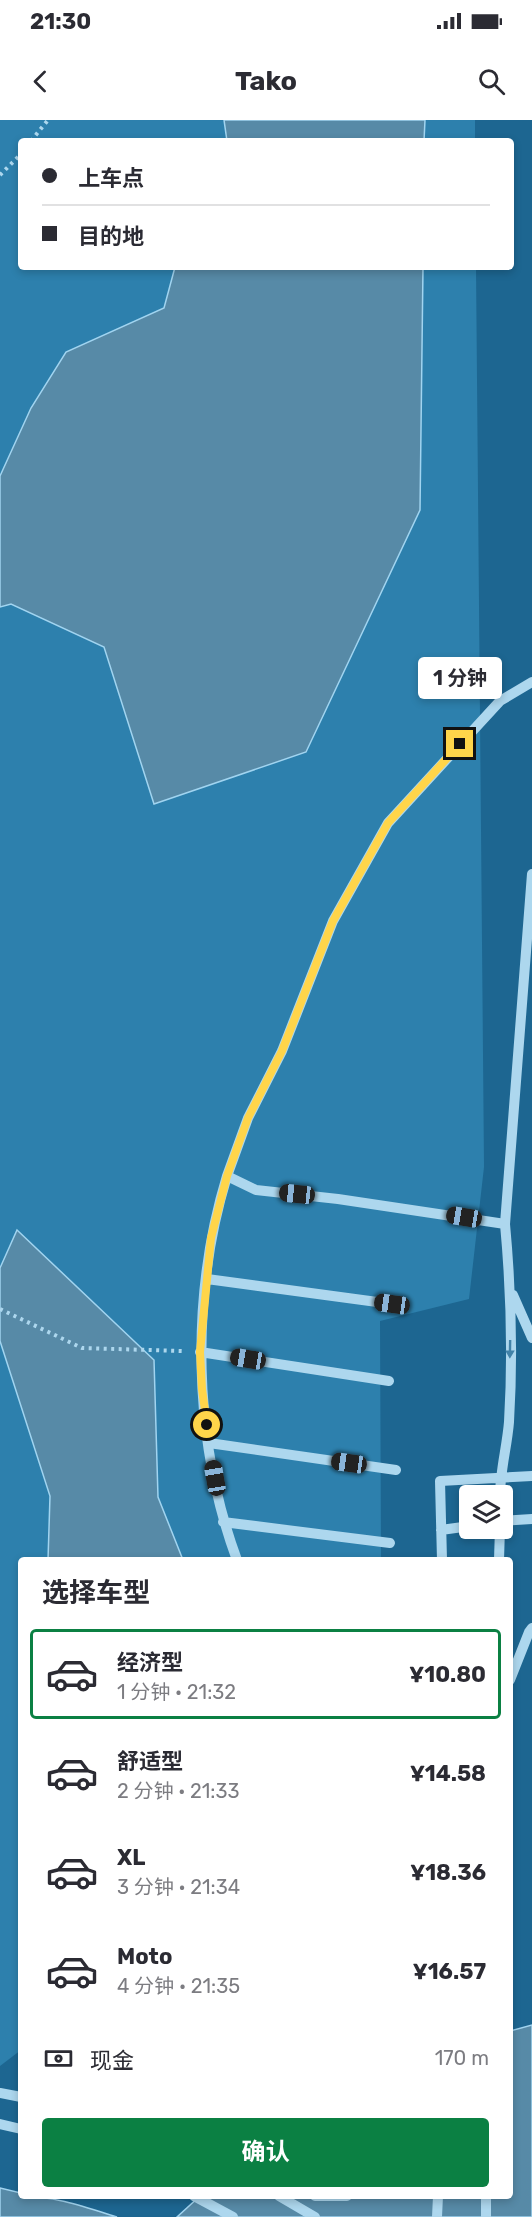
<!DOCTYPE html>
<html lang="zh">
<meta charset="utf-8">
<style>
:root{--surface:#fff;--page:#f2f2f3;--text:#2b2b33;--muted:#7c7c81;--line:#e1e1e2;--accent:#0b8043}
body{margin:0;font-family:Rubik,"Noto Sans SC",sans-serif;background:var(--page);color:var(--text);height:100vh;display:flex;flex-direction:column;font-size:22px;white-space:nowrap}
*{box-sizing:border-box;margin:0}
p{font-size:20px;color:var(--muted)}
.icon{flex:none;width:33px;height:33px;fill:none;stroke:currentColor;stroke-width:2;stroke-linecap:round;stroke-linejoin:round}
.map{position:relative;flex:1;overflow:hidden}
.panel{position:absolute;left:18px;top:1437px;width:495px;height:642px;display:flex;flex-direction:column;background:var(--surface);border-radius:6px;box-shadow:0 3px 9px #0003}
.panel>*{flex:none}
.hud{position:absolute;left:18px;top:18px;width:496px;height:132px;border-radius:6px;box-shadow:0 3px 9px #0003;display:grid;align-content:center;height:132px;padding:0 24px;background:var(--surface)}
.controls{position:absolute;left:459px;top:1365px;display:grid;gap:12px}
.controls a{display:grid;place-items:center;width:54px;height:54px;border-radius:6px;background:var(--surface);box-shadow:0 3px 9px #0003;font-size:30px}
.end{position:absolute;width:27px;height:27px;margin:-14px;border:8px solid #ffd54a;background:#111;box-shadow:0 0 0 3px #111}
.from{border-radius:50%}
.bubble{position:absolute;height:42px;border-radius:6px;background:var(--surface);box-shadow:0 3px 9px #0003;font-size:20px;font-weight:700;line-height:42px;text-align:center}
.car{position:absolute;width:18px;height:36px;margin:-18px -9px;border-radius:8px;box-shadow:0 0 4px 2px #0007;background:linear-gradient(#222 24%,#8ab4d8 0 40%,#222 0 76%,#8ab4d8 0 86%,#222 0)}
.hud b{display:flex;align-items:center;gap:21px;height:57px;font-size:22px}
.hud b+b{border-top:2px solid var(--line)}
.hud i{width:15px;height:15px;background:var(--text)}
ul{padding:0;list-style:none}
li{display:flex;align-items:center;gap:18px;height:90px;margin:0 12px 9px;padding:0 12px;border:3px solid transparent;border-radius:6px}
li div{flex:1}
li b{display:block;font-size:22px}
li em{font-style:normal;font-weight:700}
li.on{border-color:var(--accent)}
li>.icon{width:54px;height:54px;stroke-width:1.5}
h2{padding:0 24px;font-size:27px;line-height:72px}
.pay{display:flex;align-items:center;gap:15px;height:66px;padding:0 24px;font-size:22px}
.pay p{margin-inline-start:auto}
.button{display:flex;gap:12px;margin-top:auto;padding:12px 24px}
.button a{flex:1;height:69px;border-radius:6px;background:var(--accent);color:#fff;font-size:24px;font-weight:700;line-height:69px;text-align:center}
.status{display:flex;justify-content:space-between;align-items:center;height:42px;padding:0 30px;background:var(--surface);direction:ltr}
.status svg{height:16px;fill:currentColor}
header{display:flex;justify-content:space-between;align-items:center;height:78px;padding:0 24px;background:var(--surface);font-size:27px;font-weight:700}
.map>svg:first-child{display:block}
.green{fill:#2d80ad}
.water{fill:#578aa7;stroke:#a1d4f0;stroke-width:1.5}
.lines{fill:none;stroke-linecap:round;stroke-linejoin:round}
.path{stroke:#add7ee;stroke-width:4;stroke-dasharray:3 4.5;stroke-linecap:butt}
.minor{stroke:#add7ee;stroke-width:10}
.oneway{fill:#4182a8}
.route{stroke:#ffd54a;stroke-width:8}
</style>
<div class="status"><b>21:30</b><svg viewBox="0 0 49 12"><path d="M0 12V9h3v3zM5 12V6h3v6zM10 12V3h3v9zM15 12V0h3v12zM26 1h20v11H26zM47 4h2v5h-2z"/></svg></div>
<header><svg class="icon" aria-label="back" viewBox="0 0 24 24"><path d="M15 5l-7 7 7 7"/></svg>Tako<svg class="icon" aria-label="search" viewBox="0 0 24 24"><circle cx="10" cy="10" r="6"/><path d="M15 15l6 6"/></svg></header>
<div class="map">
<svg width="532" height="2097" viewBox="0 0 532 2097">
<rect width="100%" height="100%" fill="#1d6691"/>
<path class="green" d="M0,0H475V21H21V147H476L484,1047L469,1179L380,1201L381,1440H21V1930L0,1946Z"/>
<path class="water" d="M224,0H425L424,21H227Z
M175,147H423L420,390L306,632L154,684L104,527L11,484L0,487V356L31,288L66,232L164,188Z
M17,1110L154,1240L158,1377L183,1440H48L50,1376L0,1221V1148Z
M532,1905V2097H177L200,2076H510V1911Z
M0,2068L21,2073V2076C54,2076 85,2087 117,2097H0Z"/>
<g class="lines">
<path class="path" d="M31,21L48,0
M0,55L21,34
M0,1189L82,1228L182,1231"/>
<path class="minor" d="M532,562L500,581L388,703L333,801L282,931L248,998L227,1056L256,1070L338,1079L505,1104L532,754
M227,1056C190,1177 193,1321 237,1440
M207,1159L392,1184
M513,1175L532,1218
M200,1232L389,1261
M209,1323L396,1350
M500,1376C500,1351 507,1327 509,1302C513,1236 511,1169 505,1104
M502,1401L532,1399
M223,1402L390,1423
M441,1410L470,1406
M442,1440L440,1361L532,1356
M499,1440L500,1408
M510,1560L529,1512L532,1508
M0,1973L21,1977
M0,2004L21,2009
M194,2076L233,2097
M279,2076L315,2097
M315,2076H347
M437,2097L438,2076
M486,2097V2076"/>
</g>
<defs><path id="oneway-solid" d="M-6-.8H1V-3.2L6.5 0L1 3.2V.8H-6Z" transform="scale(1.5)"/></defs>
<use class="oneway" href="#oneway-solid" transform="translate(510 1229) rotate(91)"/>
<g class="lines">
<path class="route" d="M207,1305L202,1269L200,1232L211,1118L227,1056L248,998L282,931L333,801L388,703L460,624"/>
</g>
</svg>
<div class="controls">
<a><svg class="icon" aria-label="layers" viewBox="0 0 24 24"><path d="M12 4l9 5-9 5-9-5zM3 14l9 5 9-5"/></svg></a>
</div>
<i class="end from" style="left:207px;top:1305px"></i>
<i class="end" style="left:460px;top:624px"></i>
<div class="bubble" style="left:418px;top:537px;width:84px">1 分钟</div>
<i class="car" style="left:297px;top:1074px;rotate:276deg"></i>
<i class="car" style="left:464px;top:1097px;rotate:279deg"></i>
<i class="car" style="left:392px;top:1184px;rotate:278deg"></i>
<i class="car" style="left:248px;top:1239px;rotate:279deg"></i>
<i class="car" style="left:349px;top:1343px;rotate:278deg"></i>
<i class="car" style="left:215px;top:1358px;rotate:350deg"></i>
<div class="hud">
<b><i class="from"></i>上车点</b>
<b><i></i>目的地</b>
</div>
<section class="panel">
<h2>选择车型</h2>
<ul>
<li class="on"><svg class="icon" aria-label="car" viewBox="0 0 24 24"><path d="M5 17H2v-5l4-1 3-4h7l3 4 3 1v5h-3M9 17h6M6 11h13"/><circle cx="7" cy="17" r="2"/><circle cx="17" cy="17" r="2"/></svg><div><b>经济型</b><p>1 分钟 · 21:32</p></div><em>¥10.80</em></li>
<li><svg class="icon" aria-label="car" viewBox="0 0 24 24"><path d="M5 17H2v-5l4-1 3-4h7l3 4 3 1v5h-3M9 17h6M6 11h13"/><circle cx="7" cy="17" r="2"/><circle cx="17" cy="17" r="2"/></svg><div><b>舒适型</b><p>2 分钟 · 21:33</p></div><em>¥14.58</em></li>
<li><svg class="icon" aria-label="car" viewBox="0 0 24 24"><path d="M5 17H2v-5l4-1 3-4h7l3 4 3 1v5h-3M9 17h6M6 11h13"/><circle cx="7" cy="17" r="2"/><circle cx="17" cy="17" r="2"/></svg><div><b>XL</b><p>3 分钟 · 21:34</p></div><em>¥18.36</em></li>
<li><svg class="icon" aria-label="car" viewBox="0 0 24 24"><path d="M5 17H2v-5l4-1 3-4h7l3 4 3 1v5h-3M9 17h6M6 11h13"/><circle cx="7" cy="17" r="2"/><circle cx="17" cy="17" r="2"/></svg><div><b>Moto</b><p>4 分钟 · 21:35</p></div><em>¥16.57</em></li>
</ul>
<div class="pay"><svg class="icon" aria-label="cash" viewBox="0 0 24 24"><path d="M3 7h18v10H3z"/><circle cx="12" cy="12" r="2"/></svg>现金<p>170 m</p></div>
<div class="button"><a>确认</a></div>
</section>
</div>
